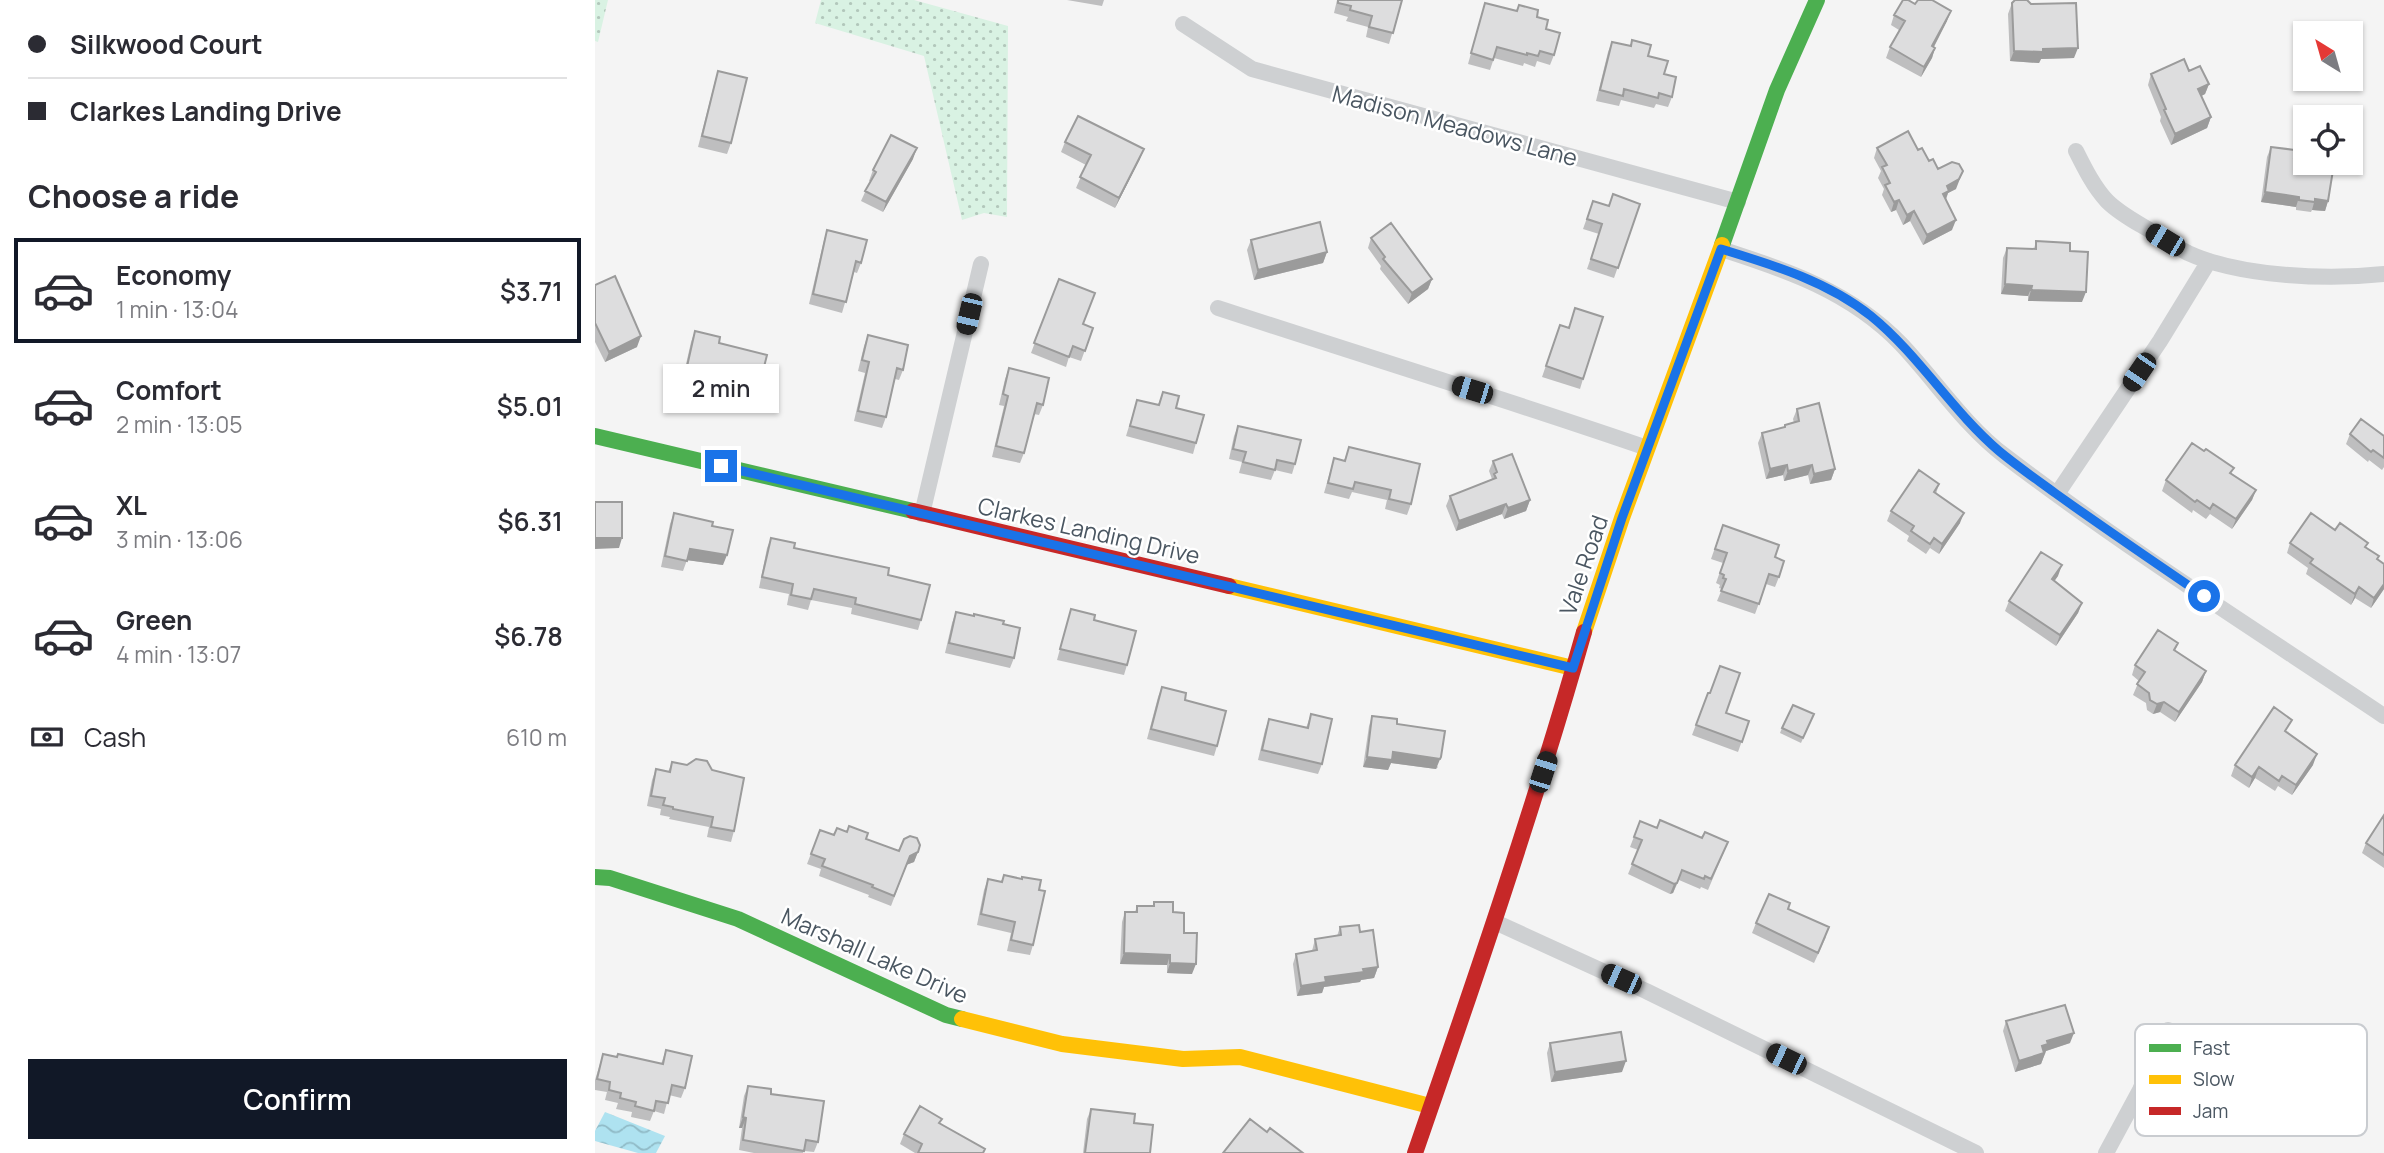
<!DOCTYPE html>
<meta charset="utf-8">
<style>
:root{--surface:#fff;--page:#f7f7f7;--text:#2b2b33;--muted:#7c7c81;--line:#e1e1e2;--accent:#111827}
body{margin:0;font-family:Manrope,sans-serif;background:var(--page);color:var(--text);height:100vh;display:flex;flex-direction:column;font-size:26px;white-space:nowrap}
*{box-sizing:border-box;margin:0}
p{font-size:23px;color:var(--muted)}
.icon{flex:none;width:38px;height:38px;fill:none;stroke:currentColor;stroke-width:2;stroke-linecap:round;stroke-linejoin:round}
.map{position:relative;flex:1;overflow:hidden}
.side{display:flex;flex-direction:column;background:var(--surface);width:595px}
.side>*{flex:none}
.banner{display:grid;align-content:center;height:154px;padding:0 28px;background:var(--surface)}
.needle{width:46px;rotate:323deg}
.controls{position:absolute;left:1698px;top:21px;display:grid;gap:14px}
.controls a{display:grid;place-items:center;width:70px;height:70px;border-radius:0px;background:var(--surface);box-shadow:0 2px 5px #0004;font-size:35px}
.end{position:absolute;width:32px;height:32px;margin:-16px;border:9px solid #1a73e8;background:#fff;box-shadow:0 0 0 4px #fff}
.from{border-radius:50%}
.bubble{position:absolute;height:49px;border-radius:0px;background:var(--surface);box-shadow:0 2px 5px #0004;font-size:23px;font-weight:600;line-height:49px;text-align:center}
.car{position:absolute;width:21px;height:42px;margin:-21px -10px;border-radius:9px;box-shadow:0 0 5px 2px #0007;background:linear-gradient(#222 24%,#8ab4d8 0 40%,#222 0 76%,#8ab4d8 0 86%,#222 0)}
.banner b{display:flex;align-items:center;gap:24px;height:66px;font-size:26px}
.banner b+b{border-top:2px solid var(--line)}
.banner i{width:18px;height:18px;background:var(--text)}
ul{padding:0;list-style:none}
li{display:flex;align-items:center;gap:21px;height:105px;margin:0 14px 10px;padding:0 14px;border:4px solid transparent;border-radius:0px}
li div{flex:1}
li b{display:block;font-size:26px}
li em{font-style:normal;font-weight:600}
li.active{border-color:var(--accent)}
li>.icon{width:63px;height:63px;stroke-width:1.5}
h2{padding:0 28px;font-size:32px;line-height:84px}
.pay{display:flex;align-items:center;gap:18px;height:77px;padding:0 28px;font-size:26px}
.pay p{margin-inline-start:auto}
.primary-button{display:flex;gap:14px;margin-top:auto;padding:14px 28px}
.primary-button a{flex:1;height:80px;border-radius:0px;background:var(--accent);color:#fff;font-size:28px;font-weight:600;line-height:80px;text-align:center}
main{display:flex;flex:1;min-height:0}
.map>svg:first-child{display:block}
.park{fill:url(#park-dots)}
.water{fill:url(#water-waves)}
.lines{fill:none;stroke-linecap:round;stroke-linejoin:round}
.street{stroke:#ced0d2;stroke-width:16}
.fast{stroke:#4caf50;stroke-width:16}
.slow{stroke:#ffc107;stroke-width:16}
.jam{stroke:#c62828;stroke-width:16}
.wall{fill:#bebebf}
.shaded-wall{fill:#9b9b9b}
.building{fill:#ddddde;stroke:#9b9b9b;stroke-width:2}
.route{stroke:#1a73e8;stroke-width:9}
.labels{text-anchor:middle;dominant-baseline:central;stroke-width:5;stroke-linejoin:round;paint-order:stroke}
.street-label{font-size:23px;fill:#4a5661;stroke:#fff}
.key{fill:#fff;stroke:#c9ccd0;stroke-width:2}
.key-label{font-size:19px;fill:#4a5661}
</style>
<main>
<section class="side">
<div class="banner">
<b><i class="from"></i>Silkwood Court</b>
<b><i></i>Clarkes Landing Drive</b>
</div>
<h2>Choose a ride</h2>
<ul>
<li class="active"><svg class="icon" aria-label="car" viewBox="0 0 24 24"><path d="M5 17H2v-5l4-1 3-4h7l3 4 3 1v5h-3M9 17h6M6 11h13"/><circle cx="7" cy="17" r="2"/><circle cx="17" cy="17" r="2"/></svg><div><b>Economy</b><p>1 min · 13:04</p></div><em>$3.71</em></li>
<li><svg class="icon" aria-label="car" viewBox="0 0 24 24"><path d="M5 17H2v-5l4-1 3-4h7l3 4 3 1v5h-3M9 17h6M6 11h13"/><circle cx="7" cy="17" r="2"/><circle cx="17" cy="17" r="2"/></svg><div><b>Comfort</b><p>2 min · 13:05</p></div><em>$5.01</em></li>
<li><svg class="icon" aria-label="car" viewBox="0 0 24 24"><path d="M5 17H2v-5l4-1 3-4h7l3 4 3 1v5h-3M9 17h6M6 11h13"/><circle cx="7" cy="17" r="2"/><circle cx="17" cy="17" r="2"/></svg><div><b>XL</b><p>3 min · 13:06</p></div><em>$6.31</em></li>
<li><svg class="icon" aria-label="car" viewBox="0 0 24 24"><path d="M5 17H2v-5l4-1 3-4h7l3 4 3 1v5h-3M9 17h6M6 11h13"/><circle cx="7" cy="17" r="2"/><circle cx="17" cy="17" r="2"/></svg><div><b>Green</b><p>4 min · 13:07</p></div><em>$6.78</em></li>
</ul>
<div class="pay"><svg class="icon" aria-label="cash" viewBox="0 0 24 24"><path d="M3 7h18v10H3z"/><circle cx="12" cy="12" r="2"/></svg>Cash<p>610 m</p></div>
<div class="primary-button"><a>Confirm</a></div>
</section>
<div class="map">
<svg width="1789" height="1153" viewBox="0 0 1789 1153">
<defs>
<pattern id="park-dots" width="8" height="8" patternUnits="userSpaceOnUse" patternTransform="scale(1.75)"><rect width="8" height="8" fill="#d9f2e3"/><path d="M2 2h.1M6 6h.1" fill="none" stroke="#b2c7bb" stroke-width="1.8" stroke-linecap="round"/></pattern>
<pattern id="water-waves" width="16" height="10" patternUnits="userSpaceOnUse" patternTransform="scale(1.75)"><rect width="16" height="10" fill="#aee2f0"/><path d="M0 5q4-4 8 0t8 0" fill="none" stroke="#90bac6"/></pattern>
</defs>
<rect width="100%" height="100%" fill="#f4f4f4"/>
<path class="park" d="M0,0H13L3,42L0,41Z
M226,0H319L413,26L412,217L389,213L367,220L329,56L220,23Z"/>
<path class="water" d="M10,1112L70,1136L61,1153H43L0,1141V1131Z"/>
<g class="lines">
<path class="street" d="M588,24L657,69L1143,202
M1481,151C1490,169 1499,187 1512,201C1525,214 1541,222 1556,231C1569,239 1581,247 1593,253C1645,277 1733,280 1789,274
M1126,249C1192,270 1256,292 1306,344C1341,381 1369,425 1410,456C1532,549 1662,631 1789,716
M623,308C766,355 910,399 1052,448
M1462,494L1565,341L1614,261
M327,514L386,264
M900,922L1051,991L1381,1153
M1511,1153L1545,1090L1573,1030"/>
<path class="fast" d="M1127,245L1182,90L1222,0
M0,436L318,511
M0,877L15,878L143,919L351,1015L367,1019"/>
<path class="slow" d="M634,586L978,668
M989,632L1027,518L1127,245
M367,1019L467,1044L588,1059L645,1057L835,1106"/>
<path class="jam" d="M318,511L634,586
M820,1153C880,980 939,808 989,632"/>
</g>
<path class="wall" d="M472,0H509L507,6Z
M742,0H807L794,44L771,37L773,27L751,21L753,17L739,13Z
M890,3L942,17L951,29L959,55L955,65L942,61L940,67L929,63L928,66L899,58L895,70L873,64Z
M1417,3L1479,58L1446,59L1444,63L1415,61L1413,14Z
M1299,15L1352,21L1339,47L1340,48L1337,58L1326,77L1291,58L1295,47L1304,30L1296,25Z
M1037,40L1069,74L1077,97L1073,107L1061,104L1059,108L1026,100L1024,106L1001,101L1013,52L1017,42L1035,46Z
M123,71L136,143L132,154L103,147L120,81Z
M1594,71L1614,84L1610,94L1606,96L1616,117L1612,128L1576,145L1565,121L1566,117L1553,85L1556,74Z
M470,142L545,159L520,208L481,188L491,165L466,152Z
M1676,147L1699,158L1733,201L1730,211L1717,210L1716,212L1701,210V207L1666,202L1672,157Z
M1282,148L1323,150L1361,189L1353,193L1351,200L1357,230L1328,245L1315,221L1308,225L1301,210L1296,212L1287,195L1289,189L1283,178L1286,171L1279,158Z
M318,159L288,212L266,201L275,181H274L278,170Z
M998,201L1013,206L1045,204L1019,278L992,269L1004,234L988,229Z
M232,230L266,263L262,273L259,272L247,313L214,304L229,240Z
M776,238L837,279L833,289L813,304L785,269L786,266L773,248Z
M656,240L732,252L728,263L659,280L652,250Z
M1441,241L1475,251L1487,302L1433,301V296L1406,294L1408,258L1412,248L1439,249Z
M464,279L488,324L498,328L486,361L474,357L471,367L436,353Z
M0,285L42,347L10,362L0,342Z
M980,308L988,379L985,389L947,377L965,325L974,328Z
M100,331L124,343L165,383L161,394L114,382L112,387L87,382L96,342Z
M273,335L308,370L304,380L300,379L291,417L287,428L259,421L270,373L263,371L269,346Z
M414,368L448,405L444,415L439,414L429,453L425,463L397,457L409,406L404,405L410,379Z
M568,392L581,408L601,443L598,454L531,436L542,400L563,405Z
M1202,409L1240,469L1236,480L1215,484L1213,475L1189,481L1188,475L1171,479L1163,443L1167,433L1189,428L1190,425L1199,423L1198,419Z
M643,426L700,464L697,474L680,470L676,480L644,473L647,462L634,459L639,436Z
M1755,434L1789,436V467L1787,470L1774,460L1773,462L1751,444Z
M754,447L816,504L812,515L790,509L792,500L757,492L754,499L729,493L739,458L749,461Z
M898,461L935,500L931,511L909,519L907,514L861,531L851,506L855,496L897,479L894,471Z
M1639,468L1636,474L1661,490L1657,500L1637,529L1615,514L1611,519L1598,510L1597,513L1567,491L1571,480Z
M1344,484L1341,494L1365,523L1344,554L1335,548L1331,554L1312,541L1314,536L1292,521L1296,511Z
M79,513L117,526L128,565L92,560L88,571L66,567L75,524Z
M1128,525L1180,557L1184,577L1180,587L1171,584L1160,614L1122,601L1127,589L1124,588L1125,585L1121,583L1128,563L1116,559Z
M1740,530L1771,547L1783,559L1789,564V589L1776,608L1760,598L1756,605L1711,574L1713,568L1692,553L1695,543Z
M176,538L199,548L293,575L326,620L323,630L256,614L257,608L216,600L213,610L192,605L194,594L164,588L172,548Z
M1463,576L1459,581L1487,603L1483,613L1461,646L1410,611L1414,601Z
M476,609L499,620L532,665L529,675L462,660Z
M361,612L408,624L419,658L415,668L350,653L357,623Z
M1583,643L1580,651L1611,671L1607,682L1580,722L1565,712L1558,714L1552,710L1551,703L1538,695L1544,681L1537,675L1540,665Z
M567,687L590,700L622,746L619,756L552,739L563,697Z
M1113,693L1131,713L1154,721L1143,752L1097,735Z
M716,714L727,764L723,774L663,760L670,730L674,719L711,728Z
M1219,714L1206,743L1185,733L1187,728Z
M777,716L802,724L843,767L841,769L796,763L793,770L768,767L774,726Z
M1694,731L1692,733L1718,765L1697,795L1683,786L1680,791L1660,778L1654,788L1636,776L1640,765Z
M77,762L139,831L136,842L112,837L114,827L74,819L75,817L65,815L66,809L52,806L57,780L61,769L73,772Z
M1789,815V868L1767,853L1771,843Z
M1045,821L1062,828L1129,852L1113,890L1106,887L1105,889L1084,880L1078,893L1075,894L1033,874L1043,850L1035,847Z
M225,830L239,835L271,839L304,851L325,845L319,862L311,865L296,906L273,897L274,895L224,876L226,869L212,864Z
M409,875L444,890L438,945L435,955L412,951L416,933L382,925L389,890L393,879L406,882Z
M559,902L578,912L589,933L597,974L572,973V965L525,964L527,922L530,912H540L542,906H558Z
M1161,923L1231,937L1219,963L1157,933Z
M745,927L765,932L783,967L779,978L766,980L765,982L729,987L727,993L702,996L698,964L701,954L717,951L720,939L742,936Z
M1411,1021L1475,1043L1451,1051L1446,1064L1420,1072L1408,1031Z
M955,1043L1027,1072L956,1082L952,1053Z
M71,1050L90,1088L86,1098L74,1095L69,1114L59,1111L55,1121L36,1117L37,1112L21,1109L23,1103L10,1100L12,1092L0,1090V1080L8,1054L66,1064Z
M1668,1066L1637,1136L1608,1122L1612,1112Z
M153,1086L176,1094L223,1142L219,1152L209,1151L208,1153H159L144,1150L147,1128H144L149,1096Z
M496,1109L539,1123L555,1153H488L492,1119Z
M347,1119L345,1123L389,1153H320L305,1144L309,1134Z"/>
<path class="shaded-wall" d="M1356,11L1352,21L1334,56L1337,46Z
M1340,48L1337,58L1326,77L1329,67Z
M1483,48L1479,58L1446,59L1444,63L1415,61L1419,51Z
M1614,84L1610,94L1599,100L1603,89Z
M1616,117L1612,128L1576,145L1580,134Z
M322,148L318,159L288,212L291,202Z
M549,149L545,159L520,208L524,198Z
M1368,171L1361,189L1353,193L1350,201L1348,194L1352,186Z
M1670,192L1704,197L1701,207L1666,202Z
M1720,199L1733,201L1730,211L1717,210Z
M1304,200L1301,210L1296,212L1299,202Z
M1319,211L1315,221L1308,225L1312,215Z
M1361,220L1357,230L1328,245L1332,235Z
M732,252L728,263L659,280L663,270Z
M837,279L833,289L813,304L817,293Z
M1410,284L1437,286L1433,296L1406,294Z
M1436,290L1491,292L1487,302L1433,301Z
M46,336L42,347L10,362L14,352Z
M1192,465L1188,475L1171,479L1175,469Z
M1217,465L1213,475L1189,481L1193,471Z
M1240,469L1236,480L1215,484L1219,474Z
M1661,490L1657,500L1637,529L1641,519Z
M935,500L931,511L909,519L913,508Z
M911,504L907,514L861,531L864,521Z
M1369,513L1365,523L1344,554L1347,544Z
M0,538H27L24,548L0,549Z
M95,549L132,555L128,565L91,560Z
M1467,565L1463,576L1453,590L1457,579Z
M1789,584V589L1776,608L1779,598Z
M1764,587L1760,598L1756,605L1760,594Z
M1487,603L1483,613L1461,646L1465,635Z
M1611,671L1607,682L1580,722L1584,712Z
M1569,702L1565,712L1558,714L1562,704Z
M798,752L846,757L841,769L796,763L793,770L768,767L772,757Z
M1722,754L1718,765L1697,795L1701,785Z
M1664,767L1660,778L1654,788L1657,777Z
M323,852L319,862L311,865L296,906L315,856Z
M1087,870L1078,893L1075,894L1079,884Z
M529,953L575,955L572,965L525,964Z
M575,963L601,964L597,974L572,973Z
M783,967L779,978L766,980L765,982L729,987L727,993L702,996L706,986L730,977Z
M1479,1033L1475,1043L1451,1051L1446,1064L1420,1072L1424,1061L1447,1046L1452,1041Z
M1031,1061L1027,1072L956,1082L960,1072Z
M1668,1066L1664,1076L1637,1136L1641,1125Z
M148,1117L151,1118L147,1128H144Z"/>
<path class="building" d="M743,0H807L798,33L774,27L777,16L755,10L756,6L743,3Z
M1308,0H1313L1320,4L1323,0H1337L1356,11L1337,46L1340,48L1329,67L1295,47L1310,21L1299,15Z
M1420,0H1432L1436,4L1481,3L1483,48L1448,49V52L1419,51L1417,3Z
M890,3L922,11L924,5L943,10L942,17L953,20L951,29L965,33L959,55L945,51L943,56L932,53V55L902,47L898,60L876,53Z
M1037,40L1056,45L1053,56L1073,61L1069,74L1081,77L1077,97L1064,93L1063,98L1029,89L1028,96L1005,90L1017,42L1036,46Z
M1589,59L1594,71L1605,66L1614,84L1603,89L1616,117L1580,134L1569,110L1571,109L1556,74Z
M123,71L152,78L136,143L107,136Z
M483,116L549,149L524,198L485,177L496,155L470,142Z
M1313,131L1323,150L1327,148L1334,161L1338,159L1343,169L1357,162L1364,164L1368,171L1364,179L1352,186L1354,191L1348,194L1361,220L1332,235L1319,211L1312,215L1304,200L1299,202L1290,185L1295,183L1287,167L1292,165L1282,148Z
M296,135L322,148L291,202L270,191L281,172L278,170Z
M1676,147L1700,150L1699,158L1710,160V163H1730L1739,164L1733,201L1720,199V202L1704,200V197L1670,192Z
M1018,194L1045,204L1023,268L996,259L1007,224L992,219L998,201L1014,206Z
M725,222L732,252L663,270L656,240Z
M796,223L837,279L817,293L788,259L790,257L776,238Z
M232,230L272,240L266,263L261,261L251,302L218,294Z
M1441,241L1475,243V251L1493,252L1491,292L1436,290L1437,286L1410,284L1412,248L1441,249Z
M20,276L46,336L14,352L0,323V285Z
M464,279L500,293L488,324L498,328L490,351L478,346L474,357L439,343Z
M980,308L1008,317L988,379L951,366L965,325L974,328Z
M100,331L125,337L124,343L172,355L165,383L117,372L116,377L91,371Z
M273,335L313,345L308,370L302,368L291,417L263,411L274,362L267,360Z
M414,368L454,378L448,405L442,403L429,453L401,446L413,396L408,394Z
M568,392L584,396L581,408L609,415L601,443L535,426L542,400L564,405Z
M1224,403L1240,469L1219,474L1217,465L1193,471L1192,465L1175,469L1167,433L1190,427V425L1204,421L1202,409Z
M1766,419L1789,436V458L1778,450L1776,452L1755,434Z
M643,426L706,440L700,464L682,460L680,470L648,462L651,452L638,449Z
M1597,443L1609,451L1611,449L1639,468L1635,473L1661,490L1641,519L1618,504L1615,509L1602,500L1600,502L1571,480Z
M754,447L825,464L816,504L794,499L796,490L760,482L758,489L733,483L739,458L750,461Z
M917,454L935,500L913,508L911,504L864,521L855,496L901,478L899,474L902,472L898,461Z
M1324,470L1344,484L1339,492L1369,513L1347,544L1339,538L1335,544L1316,531L1319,526L1296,511Z
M0,502H27V538H0Z
M79,513L118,522L117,526L138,530L132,555L95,549L92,561L70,556Z
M1716,513L1740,530L1745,523L1773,543L1770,547L1784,556L1782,559L1789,564V584L1779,598L1764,587L1760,594L1715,563L1718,559L1695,543Z
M1128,525L1184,545L1180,557L1189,561L1184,577L1174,574L1164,604L1126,591L1131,579L1128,578L1129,575L1125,573L1132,553L1120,549Z
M176,538L200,543L199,548L294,568L293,575L335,585L326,620L260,604L261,598L219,589L216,599L196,595L198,584L167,577Z
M1446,552L1467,565L1457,579L1487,603L1465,635L1414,601Z
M476,609L500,615L499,620L541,631L532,665L465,649Z
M361,612L379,616V614L409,621L408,624L425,628L419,658L354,643Z
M1563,630L1583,643L1579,650L1611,671L1584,712L1569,702L1562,704L1555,700L1554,693L1542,684L1550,672L1540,665Z
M1125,666L1145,673L1131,713L1154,721L1147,742L1101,725L1113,693H1115Z
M567,687L591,693L590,700L631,711L622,746L556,729Z
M1198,705L1219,714L1208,738L1187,728Z
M1679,707L1697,720L1690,731L1722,754L1701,785L1687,776L1684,781L1664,767L1657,777L1640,765Z
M716,714L737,719L727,764L667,750L674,719L713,728Z
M777,716L802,719V724L850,731L846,757L845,759L798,752L797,760L772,757Z
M101,759L112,761L117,770L149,778L139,831L116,827L118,817L78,809V807L68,805L70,798L56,796L61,769L75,772L77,762L92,765Z
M1789,815V855L1771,843Z
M1065,820L1107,838L1110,832L1133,842L1116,879L1110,876L1109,879L1087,870L1082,883L1079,884L1037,864L1047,840L1039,837L1045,821L1062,828Z
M254,826L273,833L271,839L304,851L309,839L315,836L322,838L325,845L323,852L315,856L299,896L277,887L278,885L227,866L230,859L216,854L225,830L239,835L242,828L252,832Z
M409,875L427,879V877L446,880L444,890L450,891L438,945L416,940L420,922L386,914L393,879L407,882Z
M1174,894L1195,903L1193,909L1234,927L1223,953L1161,923Z
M559,902H578V912L589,913V933H602L601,964L575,963V955L529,953L530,912H542V906H559Z
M764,925L765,932L778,930L783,967L768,969L769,972L730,977L731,982L706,986L701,954L722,950L720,939L746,935L745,927Z
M1470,1005L1479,1033L1452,1041L1453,1044L1447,1046L1449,1053L1424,1061L1411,1021Z
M1026,1032L1031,1061L960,1072L955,1043Z
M71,1050L97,1056L90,1088L77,1085L73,1103L61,1101L59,1111L40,1106L41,1102L25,1098L26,1093L14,1090L15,1082L2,1079L8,1054L22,1057L23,1054L68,1064Z
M153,1086L176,1089V1094L229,1101L223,1142L211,1140L209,1151L148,1140L151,1118L148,1117Z
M325,1106L347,1119L344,1123L390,1149L388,1153H323L327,1144L309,1134Z
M496,1109L540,1114L539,1123L558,1125L555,1153H490Z
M655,1119L672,1132L675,1128L708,1153H628Z"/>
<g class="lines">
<path class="route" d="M126,466L978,668L1027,518L1126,249C1178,265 1232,281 1276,316C1324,355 1357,411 1404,451C1422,466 1441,479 1460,493C1509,528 1559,562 1609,596"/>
</g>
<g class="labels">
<g class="street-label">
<text transform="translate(860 125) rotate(15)">Madison Meadows Lane</text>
<text transform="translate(494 530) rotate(13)">Clarkes Landing Drive</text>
<text transform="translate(988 565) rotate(-71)">Vale Road</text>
<text transform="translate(280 955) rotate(24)">Marshall Lake Drive</text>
</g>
</g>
<rect x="1540" y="1024" width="232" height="112" rx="10" class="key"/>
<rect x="1554" y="1044" width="32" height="8" fill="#4caf50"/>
<rect x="1554" y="1075" width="32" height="9" fill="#ffc107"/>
<rect x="1554" y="1107" width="32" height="8" fill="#c62828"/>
<g class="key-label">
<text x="1598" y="1055">Fast</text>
<text x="1598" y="1086">Slow</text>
<text x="1598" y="1118">Jam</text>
</g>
</svg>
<div class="controls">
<a><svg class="needle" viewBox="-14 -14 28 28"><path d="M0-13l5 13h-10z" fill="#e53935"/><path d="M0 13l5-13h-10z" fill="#7c7c81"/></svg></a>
<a><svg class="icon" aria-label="locate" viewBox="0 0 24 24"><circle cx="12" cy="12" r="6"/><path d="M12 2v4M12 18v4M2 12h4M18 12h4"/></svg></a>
</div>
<i class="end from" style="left:1609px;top:596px"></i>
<i class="end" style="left:126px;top:466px"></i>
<div class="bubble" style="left:68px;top:364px;width:116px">2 min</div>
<i class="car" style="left:1570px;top:240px;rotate:301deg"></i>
<i class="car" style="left:374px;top:314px;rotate:193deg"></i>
<i class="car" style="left:1544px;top:372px;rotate:214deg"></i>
<i class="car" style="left:877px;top:390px;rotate:287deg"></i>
<i class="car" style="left:948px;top:772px;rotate:18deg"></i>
<i class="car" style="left:1026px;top:979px;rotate:294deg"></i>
<i class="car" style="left:1191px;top:1059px;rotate:296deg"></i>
</div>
</main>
